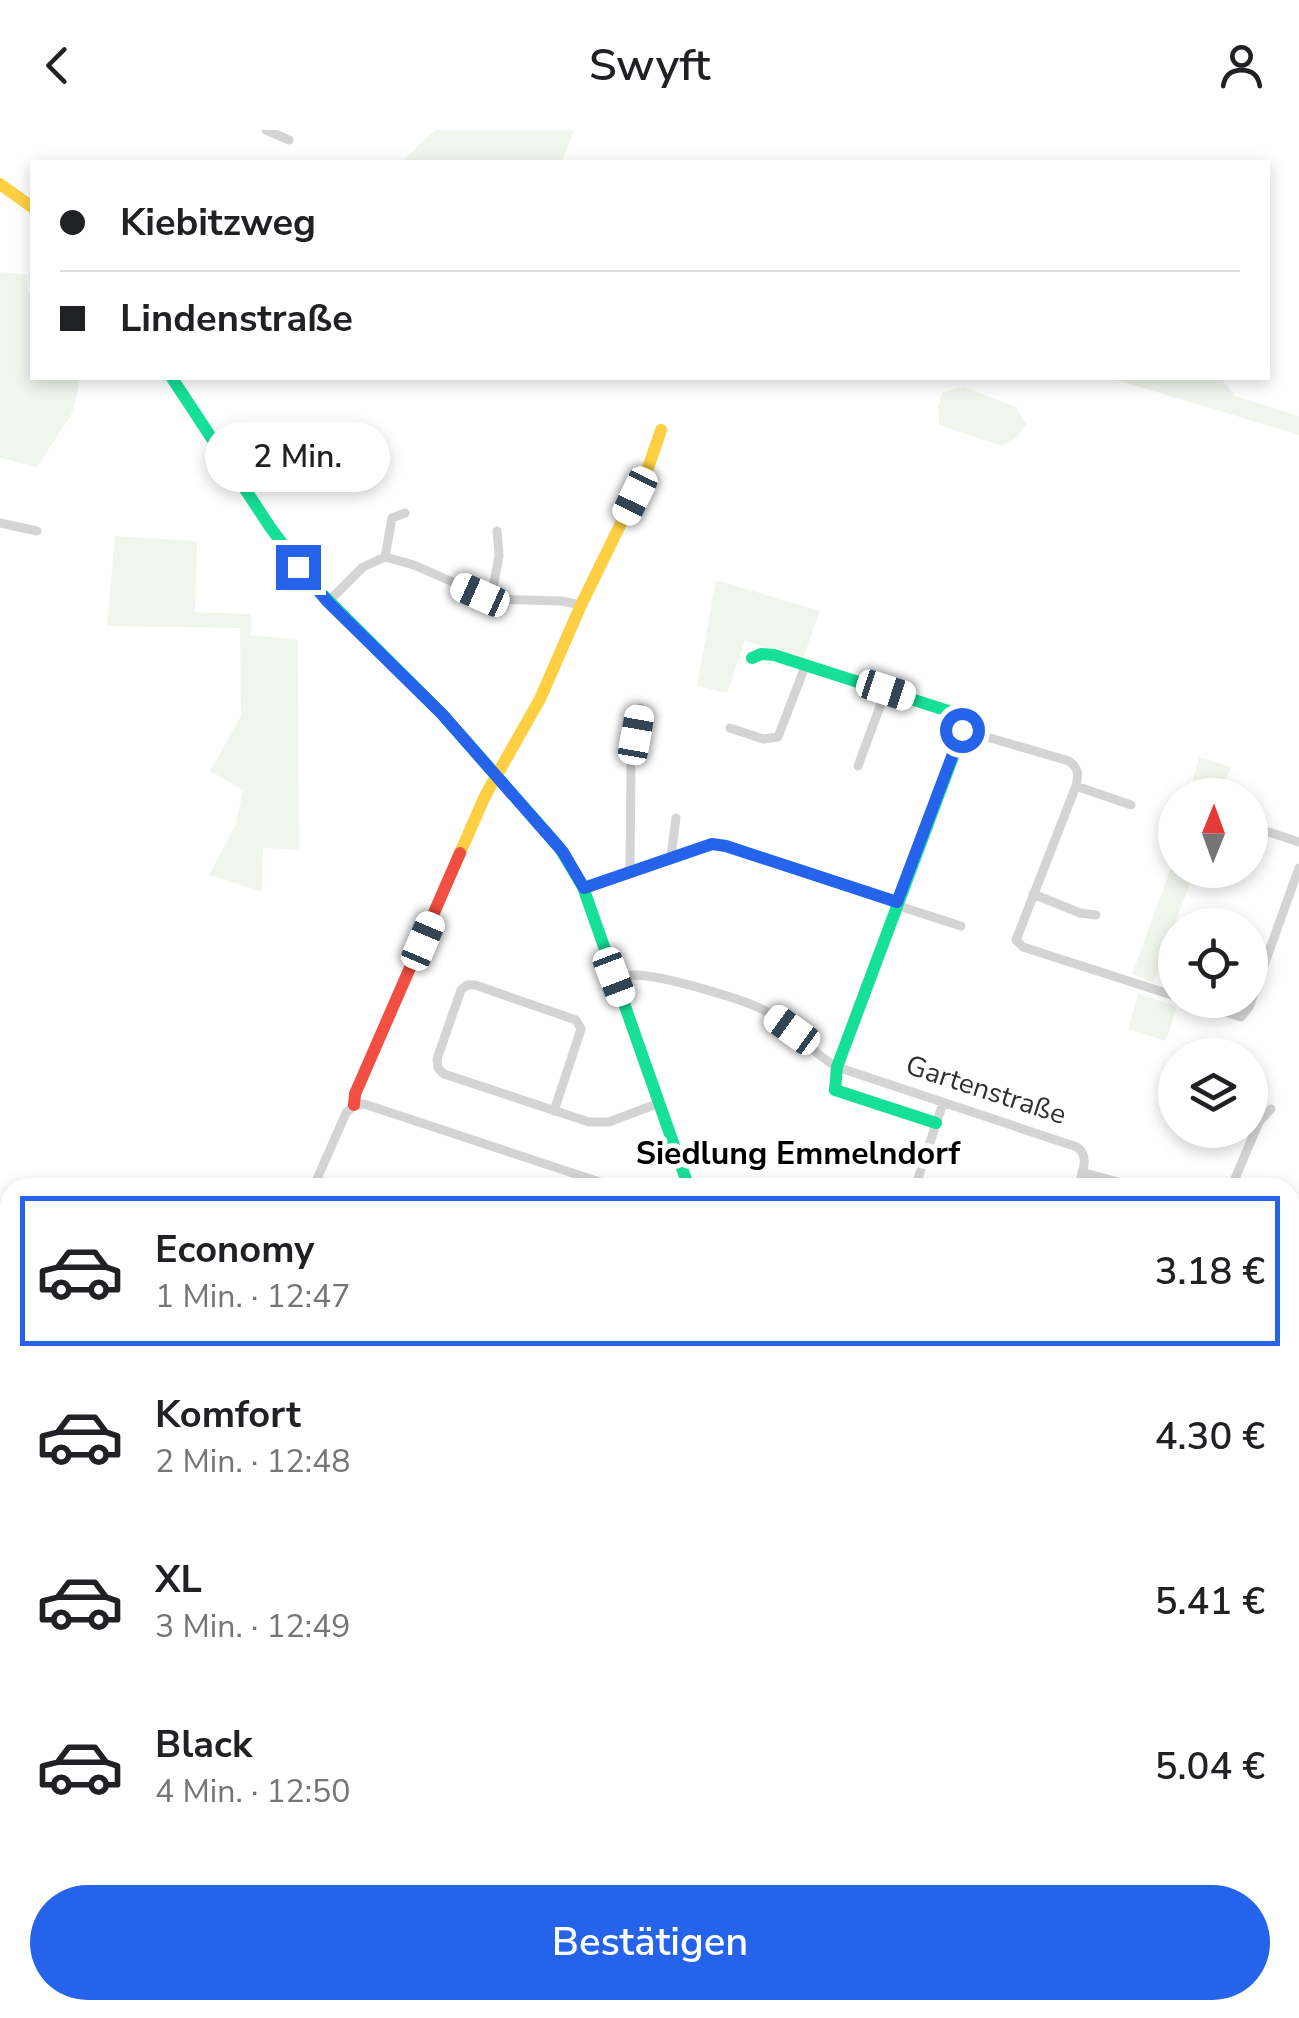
<!DOCTYPE html>
<html lang="de">
<meta charset="utf-8">
<style>
:root{--surface:#fff;--page:#f2f2f2;--text:#202124;--muted:#757577;--line:#e0e0e0;--accent:#2563eb}
body{margin:0;font-family:"Nunito Sans",sans-serif;background:var(--page);color:var(--text);height:100vh;display:flex;flex-direction:column;font-size:38px;white-space:nowrap}
*{box-sizing:border-box;margin:0}
p{font-size:32px;color:var(--muted)}
.icon{flex:none;width:55px;height:55px;fill:none;stroke:currentColor;stroke-width:2;stroke-linecap:round;stroke-linejoin:round}
.map{position:relative;flex:1;overflow:hidden}
.drawer{position:absolute;left:0px;top:1048px;width:1300px;height:842px;display:flex;flex-direction:column;background:var(--surface);border-radius:30px 30px 0 0;box-shadow:0 5px 15px #0003}
.drawer>*{flex:none}
.top-card{position:absolute;left:30px;top:30px;width:1240px;height:220px;border-radius:0px;box-shadow:0 5px 15px #0003;display:grid;align-content:center;height:220px;padding:0 30px;background:var(--surface)}
.needle{width:65px;rotate:1deg}
.fabs{position:absolute;left:1158px;top:648px;display:grid;gap:20px}
.fabs a{display:grid;place-items:center;width:110px;height:110px;border-radius:50%;background:var(--surface);box-shadow:0 5px 15px #0003;font-size:50px}
.end{position:absolute;width:45px;height:45px;margin:-22px;border:12px solid #2563eb;background:#fff;box-shadow:0 0 0 5px #fff}
.from{border-radius:50%}
.bubble{position:absolute;height:70px;border-radius:35px;background:var(--surface);box-shadow:0 5px 15px #0003;font-size:32px;font-weight:600;line-height:70px;text-align:center}
.car{position:absolute;width:30px;height:60px;margin:-30px -15px;border-radius:12px;box-shadow:0 0 8px 2px #0007;background:linear-gradient(#fff 24%,#345 0 40%,#fff 0 76%,#345 0 86%,#fff 0)}
.top-card b{display:flex;align-items:center;gap:35px;height:95px;font-size:38px}
.top-card b+b{border-top:2px solid var(--line)}
.top-card i{width:25px;height:25px;background:var(--text)}
ul{padding:18px 0 0;list-style:none}
li{display:flex;align-items:center;gap:30px;height:150px;margin:0 20px 15px;padding:0 10px;border:5px solid transparent;border-radius:0px}
li div{flex:1}
li b{display:block;font-size:38px}
li em{font-style:normal;font-weight:600}
li.selected{border-color:var(--accent)}
li>.icon{width:90px;height:90px;stroke-width:1.5}
.primary-button{display:flex;gap:20px;margin-top:auto;padding:20px 30px}
.primary-button a{flex:1;height:115px;border-radius:60px;background:var(--accent);color:#fff;font-size:40px;font-weight:600;line-height:115px;text-align:center}
header{display:flex;justify-content:space-between;align-items:center;height:130px;padding:0 30px;background:var(--surface);font-size:45px;font-weight:600}
.map>svg:first-child{display:block}
.green{fill:#f1f6ed}
.lines{fill:none;stroke-linecap:round;stroke-linejoin:round}
.street{stroke:#d4d4d4;stroke-width:9}
.fast{stroke:#16e098;stroke-width:12}
.slow{stroke:#ffcf43;stroke-width:12}
.jam{stroke:#f24e42;stroke-width:12}
.rail{stroke:#bcbcbc;stroke-width:2.5;stroke-dasharray:10 8;stroke-linecap:butt}
.route{stroke:#2563eb;stroke-width:12}
.labels{text-anchor:middle;dominant-baseline:central;stroke-width:10;stroke-linejoin:round;paint-order:stroke}
.street-label{font-size:28px;fill:#303030;stroke:#fff}
.quarter-label{font-size:32px;font-weight:bold;fill:#000;stroke:#fff}
</style>
<header><svg class="icon" aria-label="back" viewBox="0 0 24 24"><path d="M15 5l-7 7 7 7"/></svg>Swyft<svg class="icon" aria-label="person" viewBox="0 0 24 24"><circle cx="12" cy="8" r="4"/><path d="M4 21q1-7 8-7t8 7"/></svg></header>
<div class="map">
<svg width="1299" height="1888" viewBox="0 0 1299 1888">
<rect width="100%" height="100%" fill="#fff"/>
<path class="green" d="M435,0H574L562,32H401Z
M0,142L27,145L28,162L32,164V248H80L73,282L37,337L0,328Z
M1110,248H1221L1235,266L1299,286V305Z
M964,257L1016,277L1026,294L1017,307L1002,316L939,295L938,275L943,262Z
M115,406L197,411L195,482L251,484V505L298,510L299,720L263,718L262,762L209,745L236,694L243,660L210,641L241,586L240,498L107,496Z
M716,450L820,481L803,529L745,511L727,563L697,556Z
M1199,627L1231,637L1221,665H1189Z
M1175,721V740H1195L1153,853L1132,844L1170,741Z
M1138,864L1177,876L1166,911L1128,899Z
M0,1714L10,1719V1880H305V1888H0Z"/>
<g class="lines">
<path class="street" d="M266,0L289,10
M0,393L37,401
M385,427L392,388L405,383
M491,469L499,426L497,401
M328,472L363,437L385,427L414,435L491,469L561,471L581,475
M730,598L763,609L778,607L806,534
M963,600L1069,631C1079,639 1079,644 1076,656L1016,810L1023,817L1175,866
M858,636L886,560
M1076,656L1131,675
M1250,696L1299,712
M671,727L676,688
M630,741L631,632L640,578
M583,757L713,714L889,770L905,778L961,796
M1033,764L1080,783L1096,785
M614,847C621,846 629,845 637,845C663,846 750,870 771,884C795,901 812,923 837,937L1077,1017C1091,1027 1081,1044 1078,1058
M1186,870L1241,887L1249,877L1299,738
M554,981L581,899L576,890L475,855H467L461,860L437,929L438,938L444,944L589,992H609L659,973
M1082,1042L1139,1058
M313,1058L346,983L354,975L364,974L618,1058
M915,1058L943,973
M1231,1058L1259,992L1271,979
M0,1160L10,1162
M1290,1266L1299,1252
M0,1708L10,1713
M119,1880L120,1888
M424,1880L439,1888"/>
<path class="fast" d="M172,248L270,397L314,456L442,584L559,717L583,757L689,1058
M752,528L761,524L774,525L964,586L963,600L837,937L835,960L936,993
M1290,1636L1299,1638"/>
<path class="slow" d="M0,54L32,77
M460,723L485,666L540,569L581,475L648,338L661,300"/>
<path class="jam" d="M354,975L355,964L460,723"/>
<path class="rail" d="M1290,1139L1299,1124
M1290,1166L1299,1151
M864,1888L869,1880"/>
</g>
<g class="lines">
<path class="route" d="M298,437L328,472L442,584L563,722L584,758L712,714L726,716L897,772L962,600"/>
</g>
<g class="labels">
<g class="street-label">
<text transform="translate(986 960) rotate(18)">Gartenstraße</text>
</g>
<g class="quarter-label">
<text x="798" y="1023">Siedlung Emmelndorf</text>
</g>
</g>
</svg>
<div class="fabs">
<a><svg class="needle" viewBox="-14 -14 28 28"><path d="M0-13l5 13h-10z" fill="#e53935"/><path d="M0 13l5-13h-10z" fill="#757577"/></svg></a>
<a><svg class="icon" aria-label="locate" viewBox="0 0 24 24"><circle cx="12" cy="12" r="6"/><path d="M12 2v4M12 18v4M2 12h4M18 12h4"/></svg></a>
<a><svg class="icon" aria-label="layers" viewBox="0 0 24 24"><path d="M12 4l9 5-9 5-9-5zM3 14l9 5 9-5"/></svg></a>
</div>
<i class="end from" style="left:962px;top:600px"></i>
<i class="end" style="left:298px;top:437px"></i>
<div class="bubble" style="left:205px;top:292px;width:185px">2 Min.</div>
<i class="car" style="left:635px;top:366px;rotate:206deg"></i>
<i class="car" style="left:480px;top:465px;rotate:294deg"></i>
<i class="car" style="left:886px;top:560px;rotate:108deg"></i>
<i class="car" style="left:636px;top:605px;rotate:10deg"></i>
<i class="car" style="left:423px;top:811px;rotate:23deg"></i>
<i class="car" style="left:614px;top:847px;rotate:159deg"></i>
<i class="car" style="left:792px;top:900px;rotate:306deg"></i>
<div class="top-card">
<b><i class="from"></i>Kiebitzweg</b>
<b><i></i>Lindenstraße</b>
</div>
<section class="drawer">
<ul>
<li class="selected"><svg class="icon" aria-label="car" viewBox="0 0 24 24"><path d="M5 17H2v-5l4-1 3-4h7l3 4 3 1v5h-3M9 17h6M6 11h13"/><circle cx="7" cy="17" r="2"/><circle cx="17" cy="17" r="2"/></svg><div><b>Economy</b><p>1 Min. · 12:47</p></div><em>3.18 €</em></li>
<li><svg class="icon" aria-label="car" viewBox="0 0 24 24"><path d="M5 17H2v-5l4-1 3-4h7l3 4 3 1v5h-3M9 17h6M6 11h13"/><circle cx="7" cy="17" r="2"/><circle cx="17" cy="17" r="2"/></svg><div><b>Komfort</b><p>2 Min. · 12:48</p></div><em>4.30 €</em></li>
<li><svg class="icon" aria-label="car" viewBox="0 0 24 24"><path d="M5 17H2v-5l4-1 3-4h7l3 4 3 1v5h-3M9 17h6M6 11h13"/><circle cx="7" cy="17" r="2"/><circle cx="17" cy="17" r="2"/></svg><div><b>XL</b><p>3 Min. · 12:49</p></div><em>5.41 €</em></li>
<li><svg class="icon" aria-label="car" viewBox="0 0 24 24"><path d="M5 17H2v-5l4-1 3-4h7l3 4 3 1v5h-3M9 17h6M6 11h13"/><circle cx="7" cy="17" r="2"/><circle cx="17" cy="17" r="2"/></svg><div><b>Black</b><p>4 Min. · 12:50</p></div><em>5.04 €</em></li>
</ul>
<div class="primary-button"><a>Bestätigen</a></div>
</section>
</div>
